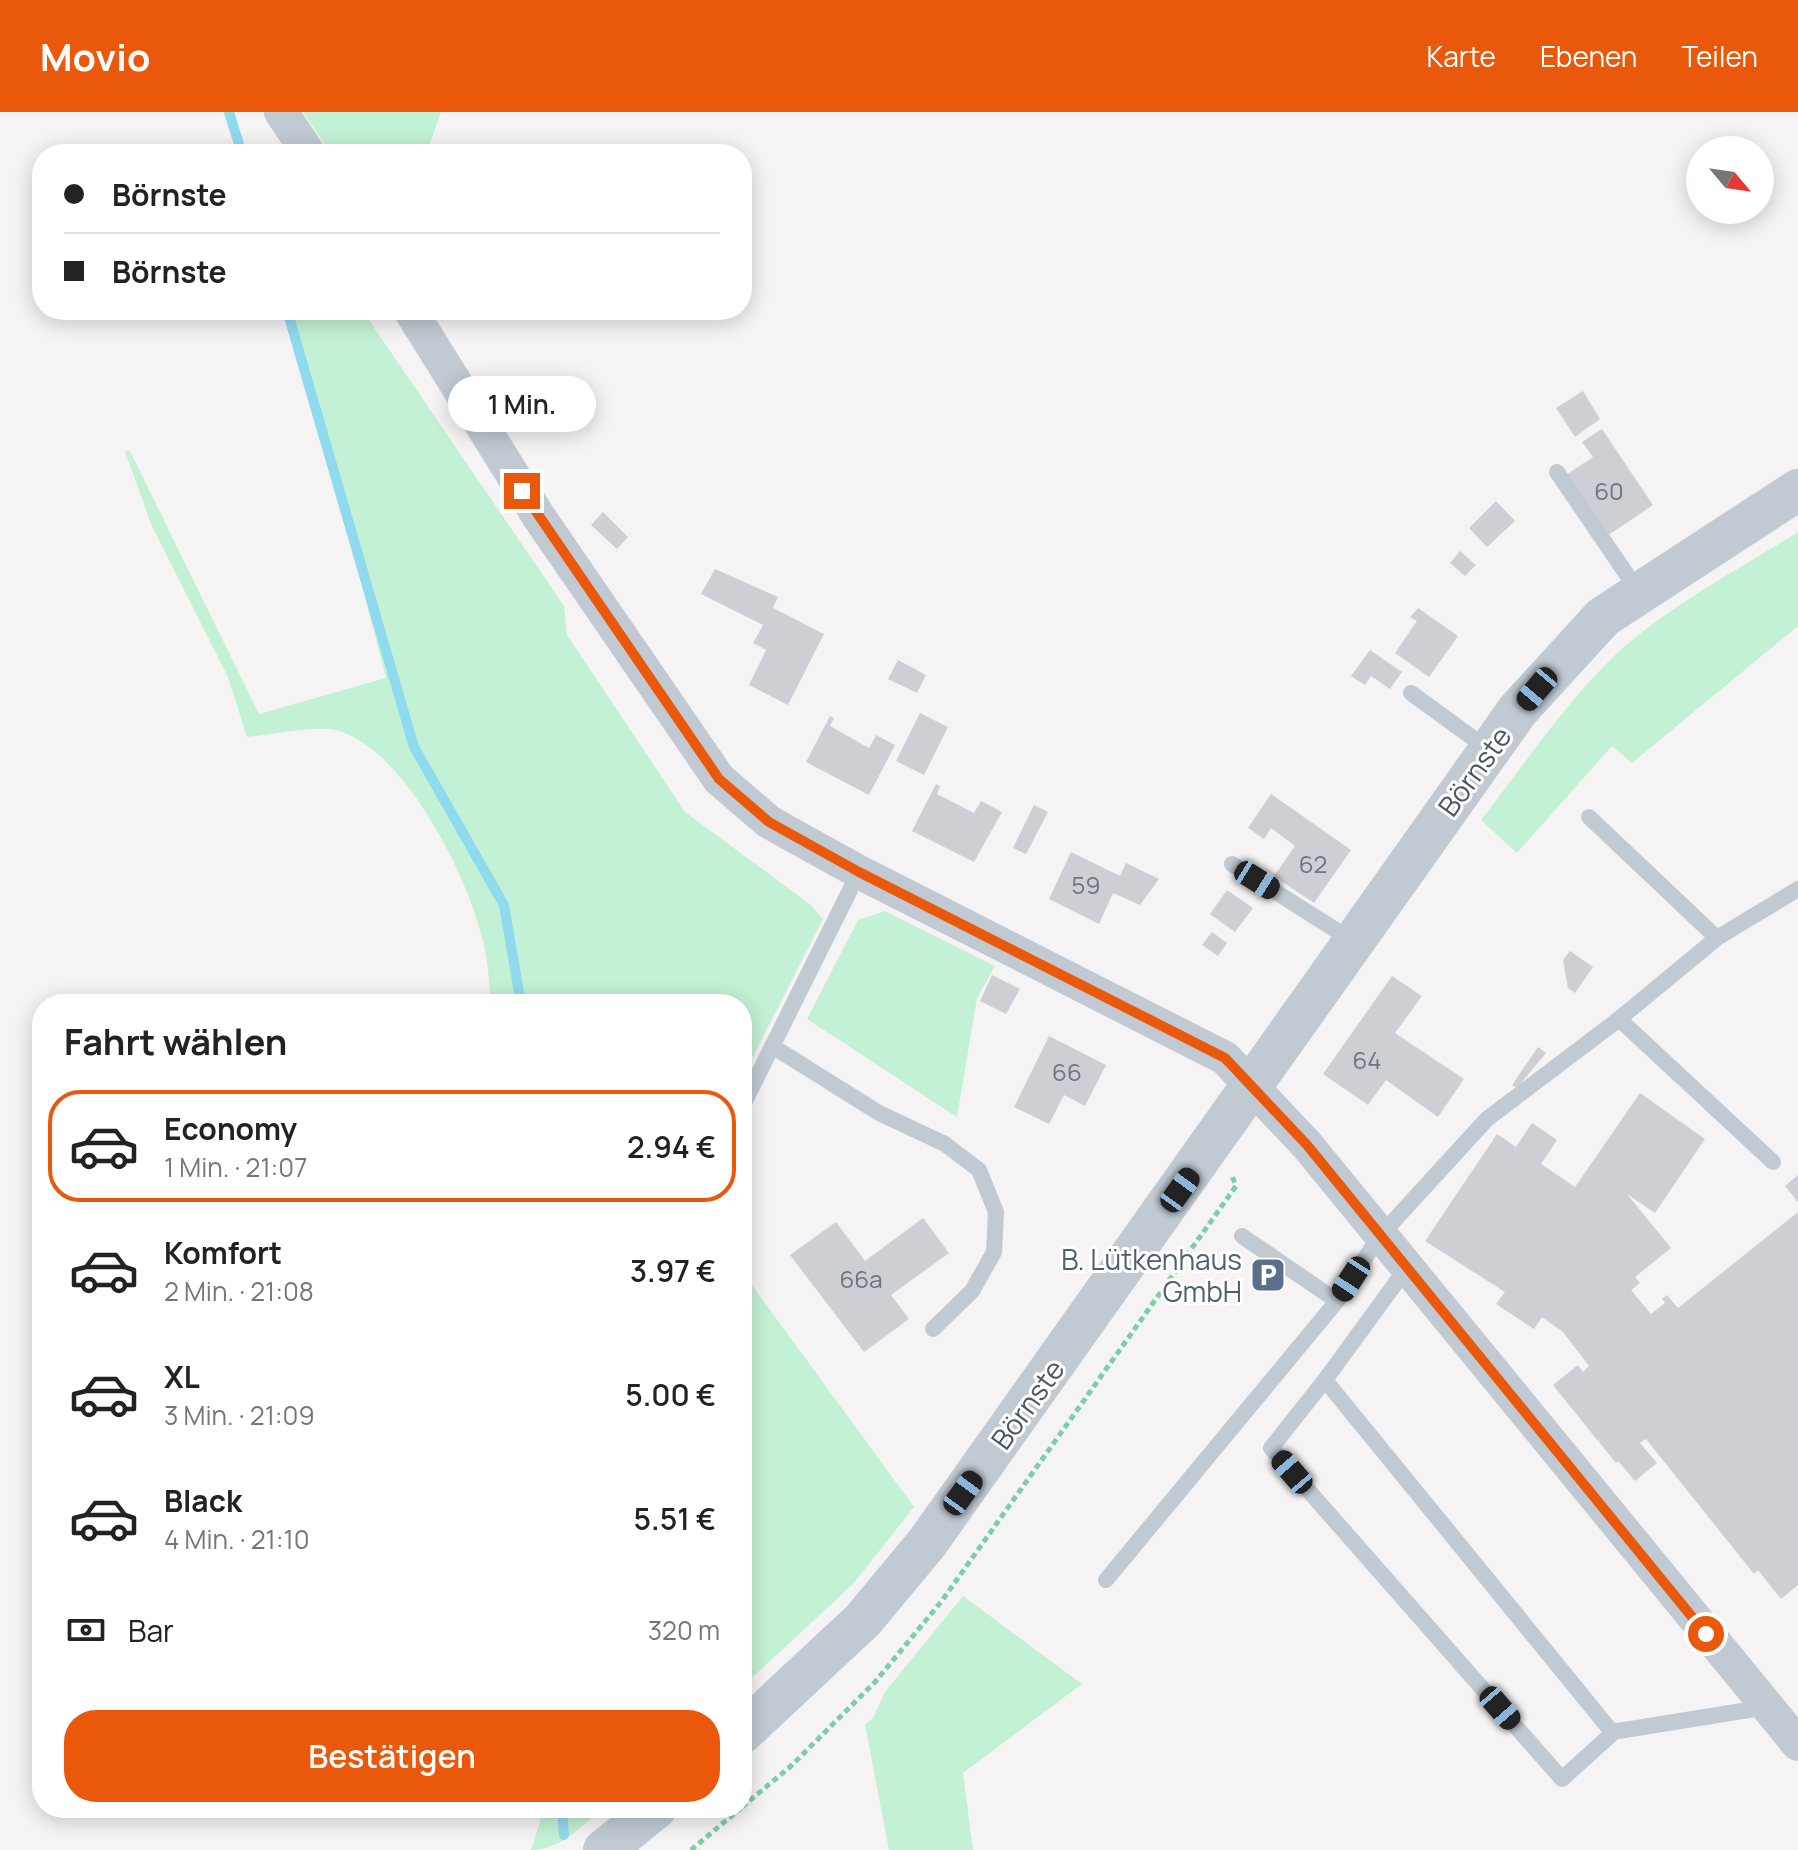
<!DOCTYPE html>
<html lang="de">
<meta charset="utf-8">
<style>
:root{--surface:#fff;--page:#f6f6f6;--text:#222;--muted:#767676;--line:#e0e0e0;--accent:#ea580c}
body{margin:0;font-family:Manrope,sans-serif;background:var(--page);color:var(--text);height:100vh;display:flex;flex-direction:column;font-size:30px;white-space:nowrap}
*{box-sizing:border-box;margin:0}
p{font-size:26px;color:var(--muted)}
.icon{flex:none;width:44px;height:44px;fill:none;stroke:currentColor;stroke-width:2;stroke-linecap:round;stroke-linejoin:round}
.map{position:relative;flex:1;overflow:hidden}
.details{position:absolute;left:32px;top:882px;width:720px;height:824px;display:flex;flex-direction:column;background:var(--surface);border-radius:32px;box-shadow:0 4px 20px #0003}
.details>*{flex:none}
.top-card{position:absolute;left:32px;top:32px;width:720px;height:176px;border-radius:32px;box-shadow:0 4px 20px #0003;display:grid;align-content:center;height:176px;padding:0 32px;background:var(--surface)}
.needle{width:52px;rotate:119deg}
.fabs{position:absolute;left:1686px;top:24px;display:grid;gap:16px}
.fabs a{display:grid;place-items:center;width:88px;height:88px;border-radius:50%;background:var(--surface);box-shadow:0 4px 20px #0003;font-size:40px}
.end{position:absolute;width:36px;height:36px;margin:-18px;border:10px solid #ea580c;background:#fff;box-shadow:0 0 0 4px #fff}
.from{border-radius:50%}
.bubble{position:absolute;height:56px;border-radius:28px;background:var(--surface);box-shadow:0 4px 20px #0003;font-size:26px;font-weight:600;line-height:56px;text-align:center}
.car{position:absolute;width:24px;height:48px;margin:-24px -12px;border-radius:10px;box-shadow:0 0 6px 2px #0007;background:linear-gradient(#222 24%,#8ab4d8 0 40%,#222 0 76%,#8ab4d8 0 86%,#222 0)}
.top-card b{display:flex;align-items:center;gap:28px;height:76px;font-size:30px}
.top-card b+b{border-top:2px solid var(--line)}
.top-card i{width:20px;height:20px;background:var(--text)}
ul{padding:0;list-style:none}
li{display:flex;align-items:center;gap:24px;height:112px;margin:0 16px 12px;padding:0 16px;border:4px solid transparent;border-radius:32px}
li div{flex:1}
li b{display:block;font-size:30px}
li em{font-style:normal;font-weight:600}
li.on{border-color:var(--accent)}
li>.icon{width:72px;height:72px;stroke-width:1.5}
h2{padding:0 32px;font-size:36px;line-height:96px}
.pay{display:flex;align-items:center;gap:20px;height:88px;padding:0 32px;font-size:30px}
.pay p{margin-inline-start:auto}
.action{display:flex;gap:16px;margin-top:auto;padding:16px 32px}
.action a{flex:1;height:92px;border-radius:32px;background:var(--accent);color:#fff;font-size:32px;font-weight:600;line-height:92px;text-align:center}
header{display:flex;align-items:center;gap:48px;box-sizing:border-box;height:112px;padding:0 40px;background:var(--accent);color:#fff}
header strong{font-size:38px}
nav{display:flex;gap:44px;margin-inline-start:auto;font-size:28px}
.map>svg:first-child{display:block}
.green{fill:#c3f1d5}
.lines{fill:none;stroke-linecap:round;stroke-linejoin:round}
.stream{stroke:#90daee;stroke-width:10}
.building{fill:#cdcfd5}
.path{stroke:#7ad0a6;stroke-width:5;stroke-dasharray:6 4;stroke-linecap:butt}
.service{stroke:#c1cad2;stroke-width:16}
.minor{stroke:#c1cad2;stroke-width:34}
.tertiary{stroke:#c1cad2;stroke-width:42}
.route{stroke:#ea580c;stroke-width:10}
.labels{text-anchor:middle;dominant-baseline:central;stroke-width:6;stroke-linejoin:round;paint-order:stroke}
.number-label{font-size:24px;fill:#6b747e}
.street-label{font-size:28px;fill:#4a5661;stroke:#fff}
.service-label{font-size:28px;fill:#4e5e75;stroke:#fff;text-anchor:end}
</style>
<header>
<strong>Movio</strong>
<nav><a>Karte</a><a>Ebenen</a><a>Teilen</a></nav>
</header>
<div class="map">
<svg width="1798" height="1738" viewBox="0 0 1798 1738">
<rect width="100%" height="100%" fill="#f5f3f3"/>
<path class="green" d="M303,0H441L426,42H331Z
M290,198H362L564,494L567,523L685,700L811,793L823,807L742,966V892H491C489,869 488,847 482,825C466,761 405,639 339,619C319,612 270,623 247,625L228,565L151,412L125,339H130L259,602L386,566Z
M1798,420V514L1632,651L1612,634L1517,741L1481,708C1523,654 1562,596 1611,547C1664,496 1736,459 1798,420Z
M885,799L995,854L977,886L957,1005L807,907L858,808Z
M745,1170L751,1172L914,1395L854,1471L742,1575Z
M963,1484L1082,1572L963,1661L973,1738H889L865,1613L873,1606L885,1580Z
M540,1696H603C581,1715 560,1738 531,1738L540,1710Z"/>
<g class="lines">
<path class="stream" d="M229,0L242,42
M287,198L414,635L504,793L521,892
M562,1696L564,1723"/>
</g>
<path class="building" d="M1583,279L1600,307L1575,325L1556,296Z
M1602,317L1653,393L1607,424L1566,363L1593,345L1582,330Z
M1496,389L1515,409L1487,435L1469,416Z
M603,400L628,425L617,437L591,413Z
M1460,439L1476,453L1465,464L1450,451Z
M715,457L778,485L773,496L824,522L788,593L749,573L766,538L753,531L763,513L701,482Z
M1418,496L1458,524L1429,565L1395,541L1417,509L1410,505Z
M1370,538L1402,560L1390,577L1371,564L1365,573L1351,564Z
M898,548L926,563L917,581L888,567Z
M920,601L948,615L924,663L896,649Z
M830,604L834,606L830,614L869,636L876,623L895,633L869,683L806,650Z
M936,672L940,674L937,682L974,701L981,689L1002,700L974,750L912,719Z
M1271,682L1351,738L1314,791L1274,764L1295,734L1271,716L1264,727L1248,716Z
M1034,693L1048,700L1026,742L1013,736Z
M1071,740L1120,764L1126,751L1159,767L1140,793L1113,781L1099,812L1049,787Z
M1227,778L1253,796L1235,820L1210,802Z
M1212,820L1227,831L1218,844L1202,833Z
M1570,839L1593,855L1575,881L1568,876L1563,848Z
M992,863L1020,877L1006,902L980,889Z
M1392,864L1422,884L1395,921L1464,967L1438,1005L1386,968L1368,993L1323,962Z
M1049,924L1106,953L1085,994L1064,983L1049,1012L1014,995Z
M1538,935L1546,941L1517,976L1512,973Z
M1640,981L1705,1027L1655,1101L1627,1082L1671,1136L1635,1165L1640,1171L1631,1178L1651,1202L1665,1191L1662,1187L1667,1183L1678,1196L1798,1100V1473L1781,1487L1758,1458L1754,1462L1646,1327L1640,1331L1657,1351L1635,1369L1618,1349L1616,1351L1599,1330L1600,1327L1598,1329L1553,1273L1578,1253L1583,1260L1589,1254L1563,1220L1542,1205L1534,1217L1496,1192L1505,1180L1425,1129L1497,1022L1516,1035L1532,1011L1557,1028L1541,1052L1575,1075Z
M1798,1063V1090L1785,1074Z
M923,1106L949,1141L891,1183L909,1207L864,1240L790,1143L836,1110L865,1149Z"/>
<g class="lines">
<path class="path" d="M742,1695L791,1654L875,1570L941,1490L1236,1074L1232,1064
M691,1738L741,1696"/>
<path class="service" d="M1557,360L1638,479
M1411,581L1488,637
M1589,705L1717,826
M1232,752L1353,829
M1619,907L1717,826L1798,777
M772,934L879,1001L945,1032L979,1058L996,1100L994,1140L972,1179L933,1217
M742,995L859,760
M1242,1124L1337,1189
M1406,1157L1325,1268L1612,1620L1767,1595
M1325,1268L1271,1336L1562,1667L1615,1619
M1106,1468L1337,1189L1379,1125L1487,1007L1619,907L1773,1050"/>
<path class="minor" d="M281,0L309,42
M410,198L539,405L719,667L769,710L859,760L1225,946L1307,1033L1798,1632"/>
<path class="tertiary" d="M742,1621L863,1508L927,1431L1518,598L1603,505L1798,378
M604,1738L656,1696"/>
</g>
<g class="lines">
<path class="route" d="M522,379L719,667L769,710L859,760L1225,946L1307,1033L1706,1522"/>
</g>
<defs>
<symbol id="parking-square" viewBox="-11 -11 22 22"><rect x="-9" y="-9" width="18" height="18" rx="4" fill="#5c6f8a" stroke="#fff"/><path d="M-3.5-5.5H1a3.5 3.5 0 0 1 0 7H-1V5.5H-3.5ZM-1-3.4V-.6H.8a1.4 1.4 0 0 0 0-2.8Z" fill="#fff"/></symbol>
</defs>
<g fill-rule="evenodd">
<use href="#parking-square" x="1248" y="1143" width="40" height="40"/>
</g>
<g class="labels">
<g class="number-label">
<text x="1609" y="378">60</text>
<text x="1313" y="751">62</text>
<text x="1086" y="772">59</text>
<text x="1367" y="947">64</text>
<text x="1067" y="959">66</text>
<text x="861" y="1166">66a</text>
</g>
<g class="street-label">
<text transform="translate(1474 659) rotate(-54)">Börnste</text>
<text transform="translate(1027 1292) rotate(-54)">Börnste</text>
</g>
<g class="service-label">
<text x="1242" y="1147">B. Lütkenhaus<tspan x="1242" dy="32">GmbH</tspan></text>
</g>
</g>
</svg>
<div class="fabs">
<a><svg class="needle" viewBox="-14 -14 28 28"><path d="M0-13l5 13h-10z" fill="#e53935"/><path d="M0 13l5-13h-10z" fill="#767676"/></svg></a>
</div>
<i class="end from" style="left:1706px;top:1522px"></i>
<i class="end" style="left:522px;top:379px"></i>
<div class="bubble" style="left:448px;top:264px;width:148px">1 Min.</div>
<i class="car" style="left:1537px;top:577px;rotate:220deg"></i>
<i class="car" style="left:1257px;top:768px;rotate:122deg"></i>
<i class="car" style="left:1180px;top:1078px;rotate:36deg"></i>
<i class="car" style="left:1351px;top:1167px;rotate:213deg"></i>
<i class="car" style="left:1292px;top:1360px;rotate:319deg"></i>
<i class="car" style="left:963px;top:1381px;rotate:36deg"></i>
<i class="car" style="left:1500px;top:1596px;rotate:139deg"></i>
<div class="top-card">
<b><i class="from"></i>Börnste</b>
<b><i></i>Börnste</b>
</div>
<section class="details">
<h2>Fahrt wählen</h2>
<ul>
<li class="on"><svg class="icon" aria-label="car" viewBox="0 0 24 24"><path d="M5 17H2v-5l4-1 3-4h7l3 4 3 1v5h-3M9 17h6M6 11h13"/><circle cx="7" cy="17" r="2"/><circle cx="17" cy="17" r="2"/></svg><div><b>Economy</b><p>1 Min. · 21:07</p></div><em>2.94 €</em></li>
<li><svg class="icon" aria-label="car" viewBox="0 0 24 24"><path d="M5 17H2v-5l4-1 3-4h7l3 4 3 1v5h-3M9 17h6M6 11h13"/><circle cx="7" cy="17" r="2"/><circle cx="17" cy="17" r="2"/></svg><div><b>Komfort</b><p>2 Min. · 21:08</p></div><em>3.97 €</em></li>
<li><svg class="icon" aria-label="car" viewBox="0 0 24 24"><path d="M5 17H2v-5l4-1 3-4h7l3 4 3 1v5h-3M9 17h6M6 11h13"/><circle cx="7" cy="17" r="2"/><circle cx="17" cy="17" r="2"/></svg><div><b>XL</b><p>3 Min. · 21:09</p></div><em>5.00 €</em></li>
<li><svg class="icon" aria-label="car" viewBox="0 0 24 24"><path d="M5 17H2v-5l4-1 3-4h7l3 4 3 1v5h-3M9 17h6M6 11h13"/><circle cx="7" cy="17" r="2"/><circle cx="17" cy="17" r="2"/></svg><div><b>Black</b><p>4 Min. · 21:10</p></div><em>5.51 €</em></li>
</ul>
<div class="pay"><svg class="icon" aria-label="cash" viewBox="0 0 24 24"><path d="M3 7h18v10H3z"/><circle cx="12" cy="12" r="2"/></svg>Bar<p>320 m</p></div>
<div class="action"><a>Bestätigen</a></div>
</section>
</div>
